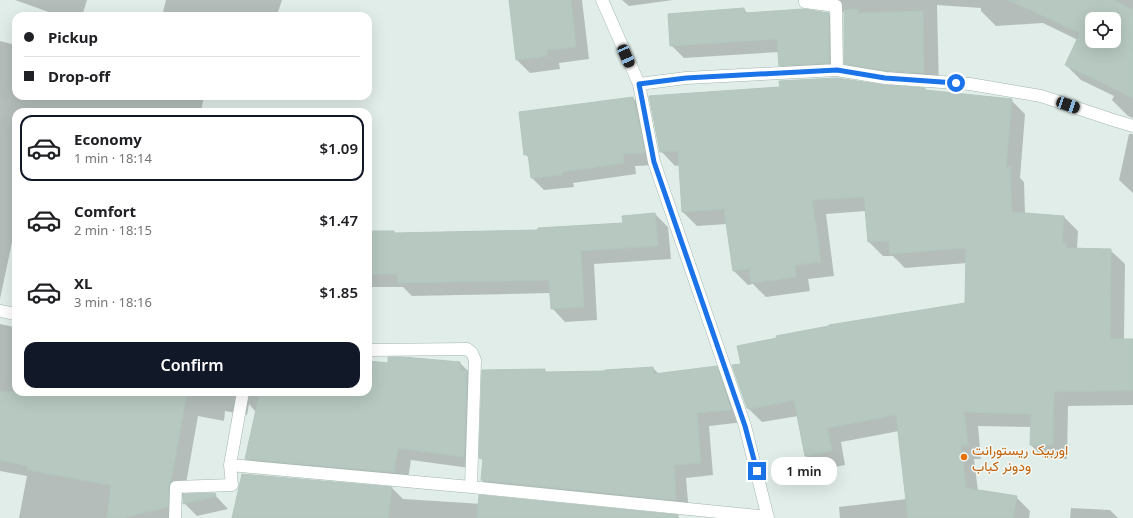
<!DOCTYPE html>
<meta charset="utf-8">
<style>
:root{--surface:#fff;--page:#f6f6f6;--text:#202124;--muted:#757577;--line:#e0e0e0;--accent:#111827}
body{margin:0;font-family:"Noto Sans",Vazirmatn,sans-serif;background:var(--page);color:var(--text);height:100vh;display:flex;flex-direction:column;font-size:15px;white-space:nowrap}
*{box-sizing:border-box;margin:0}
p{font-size:13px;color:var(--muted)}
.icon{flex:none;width:22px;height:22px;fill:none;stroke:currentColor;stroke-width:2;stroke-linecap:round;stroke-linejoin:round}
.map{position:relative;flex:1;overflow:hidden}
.panel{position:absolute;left:12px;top:108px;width:360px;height:288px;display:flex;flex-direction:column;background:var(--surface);border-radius:12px;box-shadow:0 4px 16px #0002}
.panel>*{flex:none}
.banner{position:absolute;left:12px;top:12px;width:360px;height:88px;border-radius:12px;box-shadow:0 4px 16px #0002;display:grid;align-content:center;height:88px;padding:0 12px;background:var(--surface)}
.fabs{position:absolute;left:1085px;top:12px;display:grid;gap:8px}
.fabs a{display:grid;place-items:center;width:36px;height:36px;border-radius:8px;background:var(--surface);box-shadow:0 4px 16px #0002;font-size:20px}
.end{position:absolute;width:18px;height:18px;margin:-9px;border:5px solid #1a73e8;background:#fff;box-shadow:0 0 0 2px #fff}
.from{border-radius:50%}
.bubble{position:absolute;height:28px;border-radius:12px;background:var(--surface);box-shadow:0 4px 16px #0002;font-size:13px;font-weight:600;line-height:28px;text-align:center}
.car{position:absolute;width:12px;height:24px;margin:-12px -6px;border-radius:5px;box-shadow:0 0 3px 1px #0007;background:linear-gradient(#222 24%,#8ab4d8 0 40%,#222 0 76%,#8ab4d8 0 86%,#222 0)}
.banner b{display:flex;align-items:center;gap:14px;height:38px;font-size:15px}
.banner b+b{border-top:1px solid var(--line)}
.banner i{width:10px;height:10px;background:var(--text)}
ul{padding:7px 0 0;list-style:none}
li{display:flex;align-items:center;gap:12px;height:66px;margin:0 8px 6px;padding:0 4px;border:2px solid transparent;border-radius:12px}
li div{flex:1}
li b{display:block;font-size:15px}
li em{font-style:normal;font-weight:600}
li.selected{border-color:var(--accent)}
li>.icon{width:36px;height:36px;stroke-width:1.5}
.primary-button{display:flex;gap:8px;margin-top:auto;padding:8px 12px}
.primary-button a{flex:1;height:46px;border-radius:12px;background:var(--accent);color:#fff;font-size:16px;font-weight:600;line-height:46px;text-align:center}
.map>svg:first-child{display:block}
.shadow{fill:#0003;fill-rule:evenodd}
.building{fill:#b6c8c0;stroke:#b3c7be;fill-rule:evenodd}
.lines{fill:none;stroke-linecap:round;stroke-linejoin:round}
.minor-casing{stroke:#a3b5af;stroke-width:13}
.minor{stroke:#fff;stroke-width:12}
.route{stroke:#1a73e8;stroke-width:5}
.food-dot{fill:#e8710a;stroke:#f2f9f6;stroke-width:1.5}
.labels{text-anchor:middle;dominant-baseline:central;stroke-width:3;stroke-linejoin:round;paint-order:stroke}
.food-label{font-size:14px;fill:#c56008;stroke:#f2f9f6;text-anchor:start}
</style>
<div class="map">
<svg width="1133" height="518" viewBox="0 0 1133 518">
<rect width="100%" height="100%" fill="#e1ede8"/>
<path class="shadow" d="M15,0H87L82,16H60Z
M166,0H282L277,15L278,16H162Z
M510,0H582L589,59L559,63L560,69L530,73L517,60Z
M622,0H673L629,6Z
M820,0H1133V118L1128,116L1112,100L1114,96L1081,80L1066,65L1078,40L1043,23L996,26L981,11V8L937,5L939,88L902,85L861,78L845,63L844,12L830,10ZM1092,19H1114V41H1092Z
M744,9L748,14H828L841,27L842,76L793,78L780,65L779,52L684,58L671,45Z
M0,41L16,45V96H204L201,112H16V229L15,228L0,299Z
M926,92L1011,100L1025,114L1020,178L1024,182L1025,214L1064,217L1078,231L1077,249L1110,250L1125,264L1124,340H1133V405L1068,406L1067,459H1045L1031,445V427L978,426L981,459H974L978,491L1016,497L1030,511L1029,518H840L839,507L907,499L899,431L841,442L845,465L820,470L806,456L798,416L762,422L748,408L742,365L966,303L967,263L905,268L893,256H883L869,242L866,211L826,214L834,276L808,279L810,291L766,297L753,284L748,285L734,271L727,224L697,226L683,212L680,165L675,166L661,151Z
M633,98L645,110L656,165L635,166L636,174L573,183L574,187L544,190L532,178L529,158L525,154Z
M1129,134H1133V193L1119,180Z
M655,214L668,227L671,259L594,264L597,320L565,322L552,308L551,293L412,296L403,287H368V232H393L395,234L539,231L624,224Z
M0,324L14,327L16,328V392H368V362L389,364L460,363L473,376L477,469L411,460L407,485L260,472L246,459L257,413L249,404L247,415L225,411L224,421L198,416L184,495L181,500V518H19L27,476L0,471Z
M716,367L729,381L744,422L709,426L713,475L686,478L689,513L495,493L482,480L484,461L480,458L544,370L548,373L606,372L653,368L659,374Z
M243,475L392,488L403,499L677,516L679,518H233Z
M214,494L228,509L197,516L184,503Z
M1071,508L1110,510L1118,518H1070Z"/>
<path class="building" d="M509,0H571L576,47L547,50L548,56L516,60Z
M1008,0H1113L1133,10V98L1065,65L1080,33ZM1092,19H1114V41H1092Z
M744,8L745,13L803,9L829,13V63L779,66L777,39L670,46L668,14Z
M858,9V13L923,11L924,73L886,71L844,64V10Z
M837,78L884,85L925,88V90L1012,99L1006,167H1010L1012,212L1064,216L1062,243H1066V248L1111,249L1110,339H1133V390L1054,392L1053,445H1030L1031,414L964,412L968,445H961L966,488L1017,496L1013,518H908L896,415L827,428L832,451L805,456L794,400L750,409L747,408L732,365L741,364L737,346L777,338L776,336L829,326V325L965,303L966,248L890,254L889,241L868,242L864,197L812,200L821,262L795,265L796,277L751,283L749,269L733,271L724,209L682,212L678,151L660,152L649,96L780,87L779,81Z
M633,97L645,153L623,154L624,163L562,172V175L531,178L528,154L524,155L519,112Z
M655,213L658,246L581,251L584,307L551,309L549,280L398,283V274H368V231H394V233L538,230V228L623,223L622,216Z
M388,357H403L460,362V371L467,370L464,457L398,448L394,472L245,459L260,392H368V361L388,363Z
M717,366L731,410L697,413L701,463L674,465L676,500L481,480L483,459L479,458L482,370L545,369V372L605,371V370L653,367L654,374Z
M0,392H187L171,481L169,486L168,507L122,518H107L111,485L27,470L28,466L0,460Z
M242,474L392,487L388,518H232Z
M215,493L216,496L183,504V494Z
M479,495L678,515V518H477Z"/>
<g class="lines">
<defs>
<path id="minor" d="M602,0L639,84L654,162L745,426L768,518
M805,0V2L836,6L837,70
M639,84L686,78L837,70L885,78L970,84L1041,96L1110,119L1133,126
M0,311L16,314
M370,350L467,349L472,353L475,360L471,487
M230,465L471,487L768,517
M175,518L176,487L232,485L230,465L243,392"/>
</defs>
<use href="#minor" class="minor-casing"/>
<use href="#minor" class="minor"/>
</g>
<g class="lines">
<path class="route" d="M757,471L745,426L654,162L639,84L686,78L837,70L885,78L956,83"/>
</g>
<circle class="food-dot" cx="964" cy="457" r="4"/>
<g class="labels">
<g class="food-label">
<text x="972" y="449">اوربیک ریستورانت<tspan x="972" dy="16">ودونر کباب</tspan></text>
</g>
</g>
</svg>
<div class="fabs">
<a><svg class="icon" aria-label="locate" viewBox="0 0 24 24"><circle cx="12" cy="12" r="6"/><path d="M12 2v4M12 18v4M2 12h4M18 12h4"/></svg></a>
</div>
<i class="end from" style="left:956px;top:83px"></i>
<i class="end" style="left:757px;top:471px"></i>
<div class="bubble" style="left:771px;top:457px;width:66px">1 min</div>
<i class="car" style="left:626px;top:56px;rotate:156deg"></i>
<i class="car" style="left:1068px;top:105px;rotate:109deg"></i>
<div class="banner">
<b><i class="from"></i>Pickup</b>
<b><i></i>Drop-off</b>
</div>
<section class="panel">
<ul>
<li class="selected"><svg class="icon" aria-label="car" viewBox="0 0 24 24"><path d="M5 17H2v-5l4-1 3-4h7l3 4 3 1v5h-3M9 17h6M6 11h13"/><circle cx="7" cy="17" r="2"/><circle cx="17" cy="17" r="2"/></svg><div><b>Economy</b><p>1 min · 18:14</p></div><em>$1.09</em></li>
<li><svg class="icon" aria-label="car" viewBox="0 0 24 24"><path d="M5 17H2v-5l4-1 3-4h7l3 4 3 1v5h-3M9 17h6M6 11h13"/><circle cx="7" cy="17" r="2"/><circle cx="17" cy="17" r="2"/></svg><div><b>Comfort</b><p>2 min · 18:15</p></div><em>$1.47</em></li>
<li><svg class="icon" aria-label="car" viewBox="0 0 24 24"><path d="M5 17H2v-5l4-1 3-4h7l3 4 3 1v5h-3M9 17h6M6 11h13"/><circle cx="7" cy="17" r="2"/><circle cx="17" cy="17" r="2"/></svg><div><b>XL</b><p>3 min · 18:16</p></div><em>$1.85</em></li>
</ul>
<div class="primary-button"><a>Confirm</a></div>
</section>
</div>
